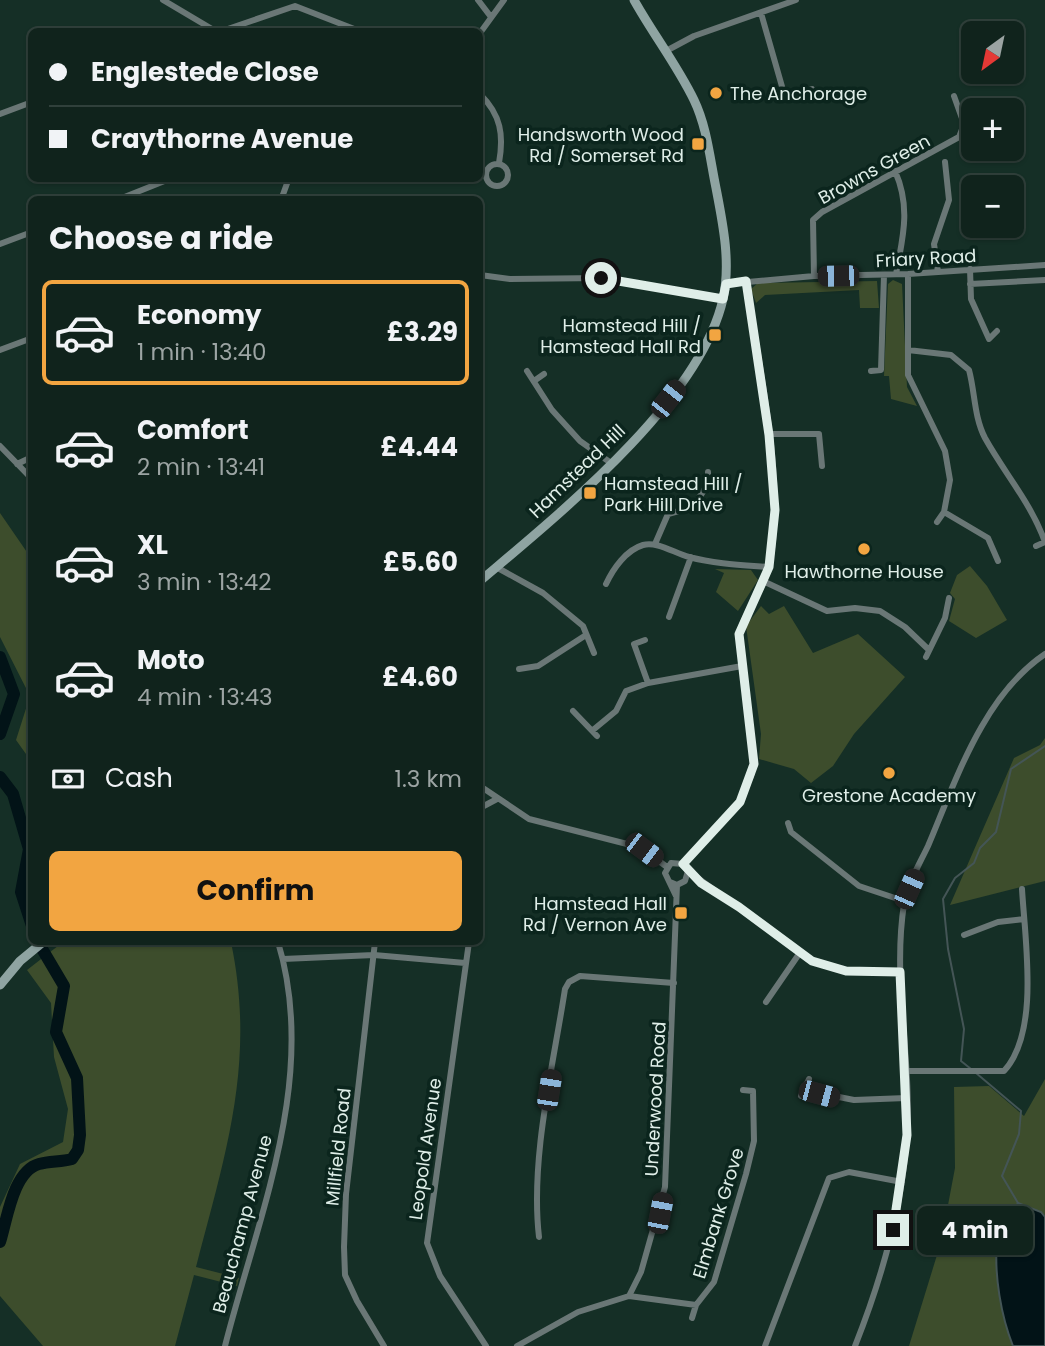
<!DOCTYPE html>
<meta charset="utf-8">
<style>
:root{--surface:#10231c;--page:#1e2f29;--text:#f1f3f6;--muted:#9ca4a3;--line:#30403b;--accent:#f2a541}
body{margin:0;font-family:Poppins,sans-serif;background:var(--page);color:var(--text);height:100vh;display:flex;flex-direction:column;font-size:26px;white-space:nowrap}
*{box-sizing:border-box;margin:0}
p{font-size:23px;color:var(--muted)}
.icon{flex:none;width:38px;height:38px;fill:none;stroke:currentColor;stroke-width:2;stroke-linecap:round;stroke-linejoin:round}
.map{position:relative;flex:1;overflow:hidden}
.side{position:absolute;left:28px;top:196px;width:455px;height:749px;display:flex;flex-direction:column;background:var(--surface);border-radius:10px;box-shadow:0 2px 5px #0004,0 0 0 2px var(--line)}
.side>*{flex:none}
.banner{position:absolute;left:28px;top:28px;width:455px;height:154px;border-radius:10px;box-shadow:0 2px 5px #0004,0 0 0 2px var(--line);display:grid;align-content:center;height:154px;padding:0 21px;background:var(--surface)}
.needle{width:46px;rotate:213deg}
.fabs{position:absolute;left:961px;top:21px;display:grid;gap:14px}
.fabs a{display:grid;place-items:center;width:63px;height:63px;border-radius:10px;background:var(--surface);box-shadow:0 2px 5px #0004,0 0 0 2px var(--line);font-size:35px}
.end{position:absolute;width:32px;height:32px;margin:-16px;border:9px solid #dfeee8;background:#111;box-shadow:0 0 0 4px #111}
.from{border-radius:50%}
.bubble{position:absolute;height:49px;border-radius:10px;background:var(--surface);box-shadow:0 2px 5px #0004,0 0 0 2px var(--line);font-size:23px;font-weight:700;line-height:49px;text-align:center}
.car{position:absolute;width:21px;height:42px;margin:-21px -10px;border-radius:9px;box-shadow:0 0 5px 2px #0007;background:linear-gradient(#222 24%,#8ab4d8 0 40%,#222 0 76%,#8ab4d8 0 86%,#222 0)}
.banner b{display:flex;align-items:center;gap:24px;height:66px;font-size:26px}
.banner b+b{border-top:2px solid var(--line)}
.banner i{width:18px;height:18px;background:var(--text)}
ul{padding:0;list-style:none}
li{display:flex;align-items:center;gap:21px;height:105px;margin:0 14px 10px;padding:0 7px;border:4px solid transparent;border-radius:10px}
li div{flex:1}
li b{display:block;font-size:26px}
li em{font-style:normal;font-weight:700}
li.active{border-color:var(--accent)}
li>.icon{width:63px;height:63px;stroke-width:1.5}
h2{padding:0 21px;font-size:32px;line-height:84px}
.pay{display:flex;align-items:center;gap:18px;height:77px;padding:0 21px;font-size:26px}
.pay p{margin-inline-start:auto}
.action{display:flex;gap:14px;margin-top:auto;padding:14px 21px}
.action a{flex:1;height:80px;border-radius:10px;background:var(--accent);color:#111;font-size:28px;font-weight:700;line-height:80px;text-align:center}
.map>svg:first-child{display:block}
.green{fill:#3d4d2c}
.water{fill:#021317;stroke:#445556;stroke-width:2}
.lines{fill:none;stroke-linecap:round;stroke-linejoin:round}
.stream{stroke:#445556;stroke-width:2}
.river{stroke:#021317;stroke-width:12}
.minor{stroke:#6a7776;stroke-width:6}
.secondary{stroke:#8fa4a2;stroke-width:9}
.route{stroke:#dfeee8;stroke-width:9}
.poi-dot{fill:#f2a541;stroke:#0b251d;stroke-width:2.5}
.labels{text-anchor:middle;dominant-baseline:central;stroke-width:7;stroke-linejoin:round;paint-order:stroke}
.poi-label{font-size:18px;fill:#dfeee8;stroke:#0b251d;text-anchor:end}
.street-label{font-size:18px;fill:#dfeee8;stroke:#0b251d}
</style>
<div class="map">
<svg width="1045" height="1346" viewBox="0 0 1045 1346">
<rect width="100%" height="100%" fill="#152f26"/>
<path class="green" d="M893,280L902,284L907,387L917,406L891,399L889,376H884L888,284Z
M877,281L879,308H860L859,290L765,295L756,303L751,289L758,283Z
M0,513L31,558V761L16,740L30,696L0,637Z
M970,566L987,586L1007,620L976,638L949,621L955,599L950,593L957,575Z
M715,569L751,570L758,580L738,611L716,592L724,573Z
M761,606L769,614L784,606L813,653L858,634L905,677L854,734L833,766L811,783L794,769L759,759L761,734L746,626Z
M1045,738V881L950,905L1014,758L1040,745Z
M63,942H231C256,1062 226,1152 196,1267L239,1278L237,1286L194,1275L175,1346H43L0,1296V1207L20,1164L63,1142L68,1109L54,1057L51,1003L27,970Z
M1045,1079V1346H909L941,1242L955,1168L954,1087L989,1086L1024,1116Z"/>
<path class="water" d="M1018,1203L1041,1212L1045,1217V1346H1013C1001,1316 994,1275 997,1242C999,1227 1010,1215 1018,1203Z"/>
<g class="lines">
<path class="stream" d="M971,1069L961,1061L964,1029L948,949L943,899L955,878L974,863L980,848L996,832L1011,769L1045,746
M976,1073L1021,1111L1019,1134L1002,1176L1018,1203"/>
<path class="river" d="M0,657L14,694L0,734
M0,777L13,794L29,849L21,892L32,926
M0,1242C7,1220 13,1171 39,1164C50,1161 61,1162 72,1159L78,1150L80,1135L77,1078L56,1032L64,986L38,942"/>
<path class="minor" d="M163,0L217,32
M478,0L491,17
M761,13L783,90L793,95L812,89
M219,32L295,6L362,32
M480,33L504,0
M666,51L694,36L796,0
M480,94C501,115 504,135 499,163
M0,114L32,102
M486 175a11 11 0 1 1 22 0a11 11 0 1 1-22 0Z
M895,171C911,207 903,237 896,274
M117,200L172,178
M281,200L289,178
M0,244L32,232
M970,269L971,299L989,339L997,331
M938,272L934,244L949,200L945,162
M908,274V375L945,451L950,480L944,512L937,522
M480,275L510,279L601,278L723,299
M814,276L813,220L822,212L959,137L964,124L954,96
M726,284L814,276L908,274L1045,265
M970,284L1045,280
M0,350L32,338
M908,350L951,355L969,370C975,392 974,417 985,438C1005,474 1031,503 1045,542L1036,546
M527,371L552,410L580,441L611,463
M871,371L881,370L884,275
M534,381L544,374
M769,434H819L822,466
M0,446L32,479
M17,464L32,457
M944,512L988,538L998,561
M655,544L668,514L693,507L708,484V472
M496,567L543,593L583,626L594,653
M765,582L827,611L855,608L880,611L905,627L929,650
M606,584C613,569 626,550 643,545C657,541 674,553 689,557C715,564 742,565 769,567
M669,617L691,557
M645,640L634,644L648,683
M926,657L945,618L949,598
M519,669L538,666L586,635
M573,711L597,736
M593,730L616,711L626,691L648,683L742,666
M480,786L529,819L631,845L644,850L667,867
M480,808L497,799
M788,823L791,832L859,886L904,901
M683,864L739,802L751,776L754,764L739,634C745,609 764,591 769,566C787,487 758,363 746,281
M688,871L812,961L846,971L900,972
M670,882L677,885L685,881L688,871L683,864L671,863L665,873L676,896
M964,935L998,922L1024,919
M375,942L346,1194L344,1247L345,1275L357,1301L384,1346
M469,942L427,1243L440,1276L486,1346
M283,959L374,955L465,963
M766,1002L799,954
M905,1071H1004C1040,1032 1025,941 1022,889
M804,1090L854,1100L906,1098
M801,1096L809,1079
M539,1237C530,1159 553,1067 565,989L569,982L580,976L674,983
M629,1296L641,1272L665,1187L677,885
M629,1296L696,1305L714,1282L746,1174L754,1141L753,1091L743,1090
M692,1318L696,1305
M225,1346C258,1216 319,1077 278,942
M517,1346L578,1312L629,1296
M765,1346L829,1178L849,1172L902,1182
M855,1346C882,1278 902,1209 907,1136C912,1059 892,981 904,904C907,885 920,863 928,846C956,780 983,696 1045,654"/>
<path class="secondary" d="M480,581C558,515 700,401 723,299C731,263 723,224 716,188C710,159 707,127 694,100C677,65 653,34 634,0
M0,985L20,961L43,942"/>
</g>
<g class="lines">
<path class="route" d="M601,278L723,299L726,284L746,281L769,435L775,510L769,567L739,634L754,764L740,802L683,864L701,883L739,907L812,961L846,971L900,972L907,1135L893,1230"/>
</g>
<g class="poi-dot">
<circle cx="716" cy="93" r="7"/>
<rect x="691" y="137" width="14" height="14" rx="3.5"/>
<rect x="708" y="328" width="14" height="14" rx="3.5"/>
<rect x="583" y="486" width="14" height="14" rx="3.5"/>
<circle cx="864" cy="549" r="7"/>
<circle cx="889" cy="773" r="7"/>
<rect x="674" y="906" width="14" height="14" rx="3.5"/>
</g>
<g class="labels">
<g class="poi-label">
<text x="730" y="93" text-anchor="start">The Anchorage</text>
<text x="684" y="134">Handsworth Wood<tspan x="684" dy="21">Rd / Somerset Rd</tspan></text>
<text x="701" y="325">Hamstead Hill /<tspan x="701" dy="21">Hamstead Hall Rd</tspan></text>
<text x="604" y="483" text-anchor="start">Hamstead Hill /<tspan x="604" dy="21">Park Hill Drive</tspan></text>
<text x="864" y="571" text-anchor="middle">Hawthorne House</text>
<text x="889" y="795" text-anchor="middle">Grestone Academy</text>
<text x="667" y="903">Hamstead Hall<tspan x="667" dy="21">Rd / Vernon Ave</tspan></text>
</g>
<g class="street-label">
<text transform="translate(874 169) rotate(-29)">Browns Green</text>
<text transform="translate(926 258) rotate(-3)">Friary Road</text>
<text transform="translate(577 471) rotate(-44)">Hamstead Hill</text>
<text transform="translate(655 1099) rotate(-87)">Underwood Road</text>
<text transform="translate(338 1147) rotate(-84)">Millfield Road</text>
<text transform="translate(425 1149) rotate(-82)">Leopold Avenue</text>
<text transform="translate(718 1213) rotate(-73)">Elmbank Grove</text>
<text transform="translate(242 1224) rotate(-75)">Beauchamp Avenue</text>
</g>
</g>
</svg>
<div class="fabs">
<a><svg class="needle" viewBox="-14 -14 28 28"><path d="M0-13l5 13h-10z" fill="#e53935"/><path d="M0 13l5-13h-10z" fill="#9ca4a3"/></svg></a>
<a>+</a>
<a>−</a>
</div>
<i class="end from" style="left:601px;top:278px"></i>
<i class="end" style="left:893px;top:1230px"></i>
<div class="bubble" style="left:917px;top:1206px;width:116px">4 min</div>
<i class="car" style="left:838px;top:276px;rotate:269deg"></i>
<i class="car" style="left:668px;top:399px;rotate:38deg"></i>
<i class="car" style="left:644px;top:850px;rotate:127deg"></i>
<i class="car" style="left:909px;top:889px;rotate:24deg"></i>
<i class="car" style="left:549px;top:1090px;rotate:9deg"></i>
<i class="car" style="left:819px;top:1094px;rotate:105deg"></i>
<i class="car" style="left:660px;top:1213px;rotate:11deg"></i>
<div class="banner">
<b><i class="from"></i>Englestede Close</b>
<b><i></i>Craythorne Avenue</b>
</div>
<section class="side">
<h2>Choose a ride</h2>
<ul>
<li class="active"><svg class="icon" aria-label="car" viewBox="0 0 24 24"><path d="M5 17H2v-5l4-1 3-4h7l3 4 3 1v5h-3M9 17h6M6 11h13"/><circle cx="7" cy="17" r="2"/><circle cx="17" cy="17" r="2"/></svg><div><b>Economy</b><p>1 min · 13:40</p></div><em>£3.29</em></li>
<li><svg class="icon" aria-label="car" viewBox="0 0 24 24"><path d="M5 17H2v-5l4-1 3-4h7l3 4 3 1v5h-3M9 17h6M6 11h13"/><circle cx="7" cy="17" r="2"/><circle cx="17" cy="17" r="2"/></svg><div><b>Comfort</b><p>2 min · 13:41</p></div><em>£4.44</em></li>
<li><svg class="icon" aria-label="car" viewBox="0 0 24 24"><path d="M5 17H2v-5l4-1 3-4h7l3 4 3 1v5h-3M9 17h6M6 11h13"/><circle cx="7" cy="17" r="2"/><circle cx="17" cy="17" r="2"/></svg><div><b>XL</b><p>3 min · 13:42</p></div><em>£5.60</em></li>
<li><svg class="icon" aria-label="car" viewBox="0 0 24 24"><path d="M5 17H2v-5l4-1 3-4h7l3 4 3 1v5h-3M9 17h6M6 11h13"/><circle cx="7" cy="17" r="2"/><circle cx="17" cy="17" r="2"/></svg><div><b>Moto</b><p>4 min · 13:43</p></div><em>£4.60</em></li>
</ul>
<div class="pay"><svg class="icon" aria-label="cash" viewBox="0 0 24 24"><path d="M3 7h18v10H3z"/><circle cx="12" cy="12" r="2"/></svg>Cash<p>1.3 km</p></div>
<div class="action"><a>Confirm</a></div>
</section>
</div>
